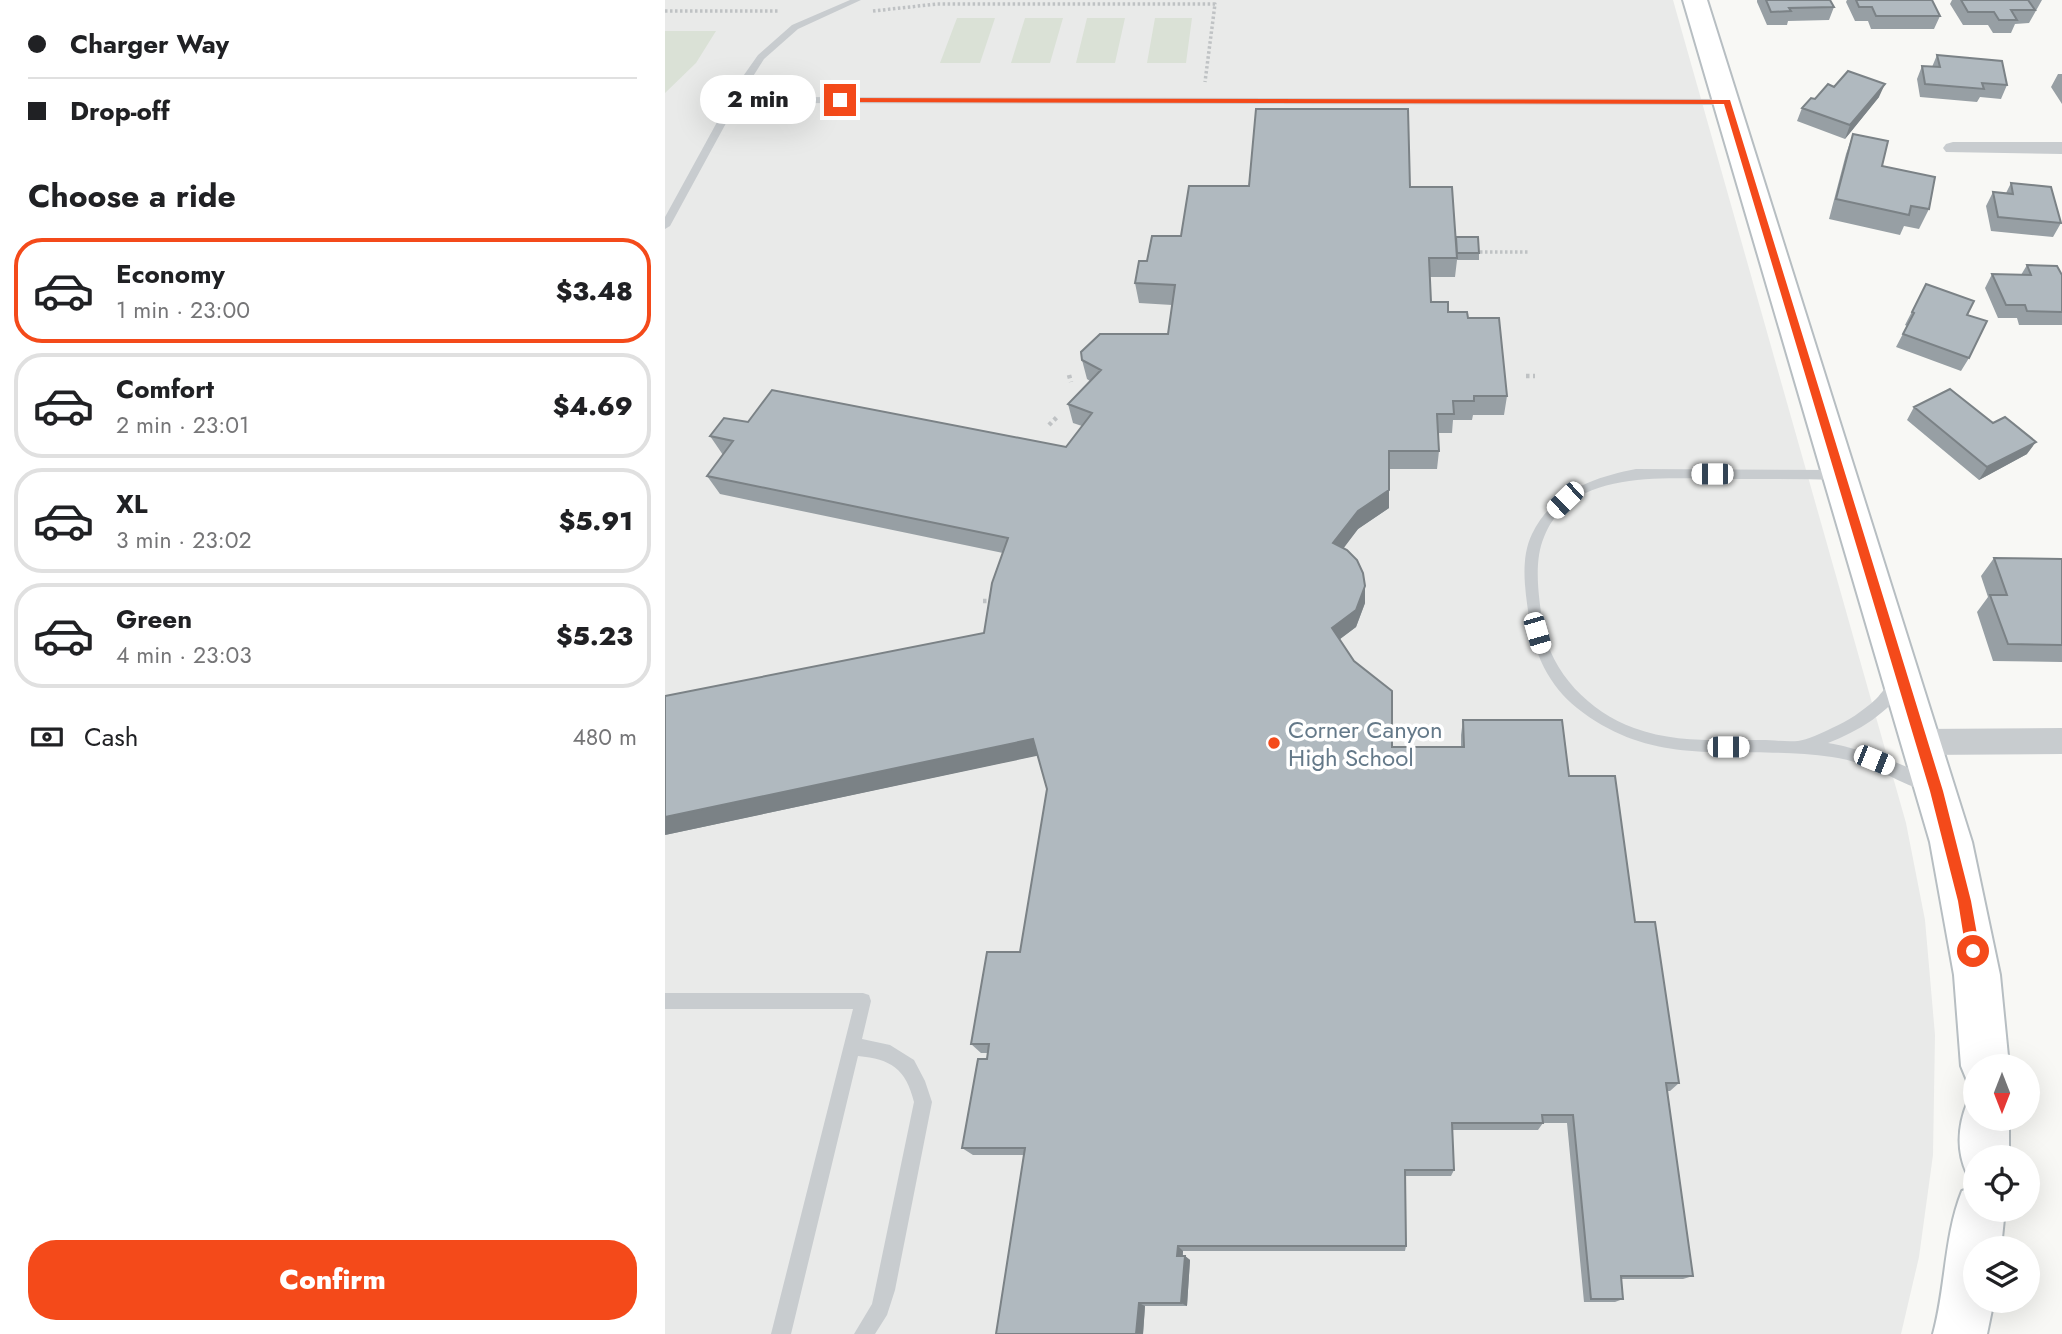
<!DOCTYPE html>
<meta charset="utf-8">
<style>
:root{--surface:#fff;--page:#f6f6f6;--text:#202124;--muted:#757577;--line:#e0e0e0;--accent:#f44a1a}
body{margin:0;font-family:Jost,sans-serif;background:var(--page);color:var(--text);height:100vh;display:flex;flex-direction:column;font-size:26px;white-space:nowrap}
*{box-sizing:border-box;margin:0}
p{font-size:23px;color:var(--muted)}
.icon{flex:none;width:38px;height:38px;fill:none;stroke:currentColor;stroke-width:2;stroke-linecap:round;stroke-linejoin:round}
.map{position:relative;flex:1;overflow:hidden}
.details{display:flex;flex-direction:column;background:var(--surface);width:665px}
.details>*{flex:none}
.guide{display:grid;align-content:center;height:154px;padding:0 28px;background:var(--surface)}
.needle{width:46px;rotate:180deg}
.tools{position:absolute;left:1298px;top:1054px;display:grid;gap:14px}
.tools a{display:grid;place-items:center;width:77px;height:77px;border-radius:50%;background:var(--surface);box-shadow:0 7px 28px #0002;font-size:35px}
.end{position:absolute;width:32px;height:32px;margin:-16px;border:9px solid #f44a1a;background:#fff;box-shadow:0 0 0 4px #fff}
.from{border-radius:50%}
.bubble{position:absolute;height:49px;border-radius:24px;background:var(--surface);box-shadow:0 7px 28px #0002;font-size:23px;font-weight:800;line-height:49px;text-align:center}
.car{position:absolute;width:21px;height:42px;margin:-21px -10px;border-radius:9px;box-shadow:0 0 5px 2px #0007;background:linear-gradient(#fff 24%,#345 0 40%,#fff 0 76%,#345 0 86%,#fff 0)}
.guide b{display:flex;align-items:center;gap:24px;height:66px;font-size:26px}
.guide b+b{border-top:2px solid var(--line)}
.guide i{width:18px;height:18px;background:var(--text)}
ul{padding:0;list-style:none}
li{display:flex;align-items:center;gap:21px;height:105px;margin:0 14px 10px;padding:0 14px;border:4px solid var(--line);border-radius:28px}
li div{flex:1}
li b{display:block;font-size:26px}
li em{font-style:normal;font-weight:800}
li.selected{border-color:var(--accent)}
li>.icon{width:63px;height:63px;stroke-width:1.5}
h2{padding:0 28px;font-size:32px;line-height:84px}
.pay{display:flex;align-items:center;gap:18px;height:77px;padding:0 28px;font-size:26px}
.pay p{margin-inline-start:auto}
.cta{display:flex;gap:14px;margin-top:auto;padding:14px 28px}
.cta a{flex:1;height:80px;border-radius:28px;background:var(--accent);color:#fff;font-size:28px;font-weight:800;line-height:80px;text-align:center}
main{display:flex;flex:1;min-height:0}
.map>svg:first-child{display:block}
.built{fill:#e9eae9}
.green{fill:#dae1d6}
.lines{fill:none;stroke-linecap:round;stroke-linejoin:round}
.secondary-casing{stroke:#b7bec2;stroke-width:4}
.path-far1{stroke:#bfc2c4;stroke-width:3.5;stroke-dasharray:2.5 2.5;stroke-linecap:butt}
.path{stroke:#bfc2c4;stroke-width:4.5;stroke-dasharray:3.5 3.5;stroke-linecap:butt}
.lane{fill:#c8cccf;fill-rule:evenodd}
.street{fill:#c8cccf;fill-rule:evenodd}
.secondary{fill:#fff;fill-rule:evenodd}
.wall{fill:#979fa4}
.shaded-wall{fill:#7b8286}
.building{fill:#b0b9bf;stroke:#7b8286;stroke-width:2}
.route{fill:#f44a1a}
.poi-dot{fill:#f44a1a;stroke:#fff;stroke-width:2.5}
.labels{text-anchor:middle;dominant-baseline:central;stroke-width:7;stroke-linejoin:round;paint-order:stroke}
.poi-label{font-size:24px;fill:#647989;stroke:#fff;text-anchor:start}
</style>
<main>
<section class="details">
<div class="guide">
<b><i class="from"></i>Charger Way</b>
<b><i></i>Drop-off</b>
</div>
<h2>Choose a ride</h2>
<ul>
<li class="selected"><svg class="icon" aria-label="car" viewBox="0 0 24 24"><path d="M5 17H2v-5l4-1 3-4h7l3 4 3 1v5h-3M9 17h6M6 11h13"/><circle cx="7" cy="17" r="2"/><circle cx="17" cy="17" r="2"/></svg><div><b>Economy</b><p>1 min · 23:00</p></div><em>$3.48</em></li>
<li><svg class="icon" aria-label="car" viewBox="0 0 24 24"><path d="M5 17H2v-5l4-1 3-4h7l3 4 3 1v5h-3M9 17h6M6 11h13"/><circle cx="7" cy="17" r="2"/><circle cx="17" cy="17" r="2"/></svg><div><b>Comfort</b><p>2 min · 23:01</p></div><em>$4.69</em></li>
<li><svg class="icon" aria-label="car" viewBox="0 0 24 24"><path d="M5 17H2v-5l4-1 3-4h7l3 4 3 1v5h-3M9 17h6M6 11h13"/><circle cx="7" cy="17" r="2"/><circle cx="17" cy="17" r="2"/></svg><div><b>XL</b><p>3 min · 23:02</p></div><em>$5.91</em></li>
<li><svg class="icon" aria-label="car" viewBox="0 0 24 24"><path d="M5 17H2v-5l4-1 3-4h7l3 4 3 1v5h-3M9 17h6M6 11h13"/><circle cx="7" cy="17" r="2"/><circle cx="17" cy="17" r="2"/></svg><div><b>Green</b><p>4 min · 23:03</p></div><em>$5.23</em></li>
</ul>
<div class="pay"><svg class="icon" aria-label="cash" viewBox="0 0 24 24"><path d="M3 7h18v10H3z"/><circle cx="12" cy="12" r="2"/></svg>Cash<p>480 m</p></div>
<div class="cta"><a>Confirm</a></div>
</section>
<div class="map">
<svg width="1397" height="1334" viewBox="0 0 1397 1334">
<rect width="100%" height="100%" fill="#f8f8f5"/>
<path class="built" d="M0,0H1008L1241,823L1260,920L1270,1035L1268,1155L1254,1257L1236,1334H0Z"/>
<path class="green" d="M292,18H330L315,63H275Z
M360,18H398L385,63H346Z
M422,18H460L450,63H411Z
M490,18H527L521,63H482Z
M0,31H51L31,63L0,93Z"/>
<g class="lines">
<defs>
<path id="secondary" d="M1018,0H1042L1307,842L1335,975L1344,1066H1311V1086L1303,1083L1296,1066L1289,975L1265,842Z
M1311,1098V1118H1344V1157H1311V1178L1302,1174C1291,1150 1293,1125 1303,1101Z
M1311,1186V1209H1340L1336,1248H1311V1300H1329L1322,1334H1268C1281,1287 1279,1236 1297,1191Z"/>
</defs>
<use href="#secondary" class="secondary-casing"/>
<path class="path-far1" d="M0,11H115
M208,11L272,4H550L540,82
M810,252H864"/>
<path class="path" d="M404,375L406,382
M861,376H870
M384,425L392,417
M318,601H329"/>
<path class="lane" d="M185,0H196L133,29L99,59L75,97L1062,99L1067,102L1062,105L72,103L5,226L0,229V217L74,82L93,55L127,25Z
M971,469L1176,470L1182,475L1176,480C1137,479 1098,479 1059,479C1001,479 906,468 879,537C868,563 874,598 878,626C886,673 925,712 969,728C1009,743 1054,740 1096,740C1107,740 1121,742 1133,741C1142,740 1157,733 1167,728C1183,721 1198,711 1211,699C1217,693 1222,684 1229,680C1234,677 1234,678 1239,680L1241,684C1226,712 1192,732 1163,743C1184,746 1259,767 1268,785L1266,790L1261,792C1229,780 1202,762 1167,757C1074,743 994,773 912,708C884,686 868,652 864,617C860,590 855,559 867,534C887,492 929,477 971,469Z
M0,993H198L204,995L206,1001L197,1039L225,1045L249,1060L260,1081L267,1102L230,1290L222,1315L210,1334H189L207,1304L210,1290L249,1102C241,1069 226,1059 193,1056L126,1334H106L188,1009H0Z"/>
<path class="street" d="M1288,142H1397V154L1281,152L1278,148L1281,144Z
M1397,728V754L1256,755L1246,751L1241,742L1246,733L1256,729Z"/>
<use href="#secondary" class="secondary"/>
</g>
<path class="wall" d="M1092,0H1165L1169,7L1164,20L1123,21L1122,25H1102L1092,2Z
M1182,0H1267L1275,16L1269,29H1206L1203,21H1190L1181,2Z
M1287,0H1377L1364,23L1350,24L1346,33H1328L1323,25H1298L1285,4Z
M1272,55L1342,85L1336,99L1315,97L1312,102L1255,97L1252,79L1257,66L1267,67Z
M1393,74H1397V104L1386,87Z
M1169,87L1214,97L1180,139L1132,121L1137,108Z
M1188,134L1217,166L1264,209L1254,229L1239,226L1235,235L1164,219L1181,154Z
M1346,183L1396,223L1388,237L1326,231L1321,206L1328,192L1341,193Z
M745,187L791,237L814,253V260H792L790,277H765L766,302L783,312L803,318L842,396L839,415H808L807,420H788L787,433H773L774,451L772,469H724V508L693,529L678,548L700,586V603L691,627L675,639L727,747H796V735L798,720L904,776L970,922L1014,1083L1005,1091H1002L1028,1276L1018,1279H956L958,1299L950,1302H919L902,1123H878L873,1130H787L789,1170L786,1176H740L741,1246L740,1251H518V1256H520L525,1260L522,1306H480L478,1334L359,1155H308L297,1148L323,1053H316L306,1044L355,952L382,789L373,755L0,835L319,633L338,553L55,494L42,476L58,455L45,436L83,422L401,447L417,426L408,423L403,404L425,381L422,379L417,360L503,334L507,305L474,303L470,283L482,261L516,236Z
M1362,265L1397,275V325H1354L1352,318H1333L1320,288L1327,274L1356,275Z
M1261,284L1302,315L1304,358L1296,371L1231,347L1242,326L1240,325Z
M1249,407L1328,423L1362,454L1314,480L1242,420Z
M1329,558L1397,559V662L1328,661L1312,612L1323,597L1316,576Z"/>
<path class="shaded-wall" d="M1220,84L1214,97L1180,139L1185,125Z
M1371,442L1362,454L1314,480L1322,467Z
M724,490V508L693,529L669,561L668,543L693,511Z
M700,586V603L691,627L667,645V628Z
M368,739L376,755L0,835V817Z
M513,1246L518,1251L517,1260L512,1256Z
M520,1256L525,1260L522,1306L516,1303Z
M474,1303L480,1306L478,1334H471Z"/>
<path class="building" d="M1101,0H1165L1169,7L1124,8L1126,11L1106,12Z
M1191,0H1267L1275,16H1211L1207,7H1194Z
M1296,0H1363L1370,10H1346L1352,20H1334L1329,12H1303Z
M1272,55L1337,61L1342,85L1317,83L1319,89L1260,84L1257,66L1275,67Z
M1183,71L1220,84L1185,125L1137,108L1146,98L1150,99L1163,84L1169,87Z
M591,109H743L745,187H787L792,258H764L766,302H783V312H802L803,318H834L842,396H809V401H788L789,414H772L774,451H724V490L693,511L668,543L682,550L692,560L698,573L700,586L691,610L667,628L689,661L727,691V747H799L798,720H897L904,776H950L970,922H990L1014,1083H1001L1028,1276H956L958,1299H926L908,1115H877L878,1123H787L789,1170H740L741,1246H513L512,1256H520L516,1303H474L471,1334H331L360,1148H297L313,1059H322L324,1044H306L322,952H355L382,789L368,739L0,817V696L319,633L327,583L343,538L42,476L68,441L45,436L59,418L83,422L107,390L401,447L427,413L403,404L436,370L417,360L416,352L435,334H503L510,285L470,283L474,261H482L487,236H516L524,186H584Z
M1188,134L1223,141L1217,166L1270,177L1264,209L1246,206L1244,215L1171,199Z
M1346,183L1386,187L1396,223L1333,217L1328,192L1348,194Z
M791,237H813L814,253H792Z
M1362,265L1392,266L1397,275V312L1362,311L1360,305H1341L1327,274L1366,275Z
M1261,284L1309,301L1302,315L1322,321L1304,358L1238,334L1249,313L1247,312Z
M1285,389L1328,423L1340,417L1371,442L1322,467L1249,407Z
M1329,558L1397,559V645L1343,644L1325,595H1342Z"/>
<path class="route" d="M175,98L1065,100L1278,791L1306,901L1315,951L1313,955L1308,957L1301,951L1293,901L1265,791L1059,104L173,102Z"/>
<circle class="poi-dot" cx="609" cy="743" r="7"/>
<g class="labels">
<g class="poi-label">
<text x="623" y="729">Corner Canyon<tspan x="623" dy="28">High School</tspan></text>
</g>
</g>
</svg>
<div class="tools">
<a><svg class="needle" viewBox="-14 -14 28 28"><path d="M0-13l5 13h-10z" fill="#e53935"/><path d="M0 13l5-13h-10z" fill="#757577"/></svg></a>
<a><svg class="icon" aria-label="locate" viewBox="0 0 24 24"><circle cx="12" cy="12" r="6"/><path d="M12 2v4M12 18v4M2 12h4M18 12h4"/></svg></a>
<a><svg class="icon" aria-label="layers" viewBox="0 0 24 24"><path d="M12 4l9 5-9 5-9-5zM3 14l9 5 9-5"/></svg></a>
</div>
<i class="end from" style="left:1308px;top:951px"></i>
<i class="end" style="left:175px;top:100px"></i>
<div class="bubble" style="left:35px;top:75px;width:116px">2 min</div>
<i class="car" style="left:1047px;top:474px;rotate:270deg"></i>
<i class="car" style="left:900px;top:500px;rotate:226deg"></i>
<i class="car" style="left:872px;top:633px;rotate:164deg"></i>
<i class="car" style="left:1063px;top:747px;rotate:90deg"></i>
<i class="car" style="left:1209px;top:760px;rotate:112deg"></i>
</div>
</main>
